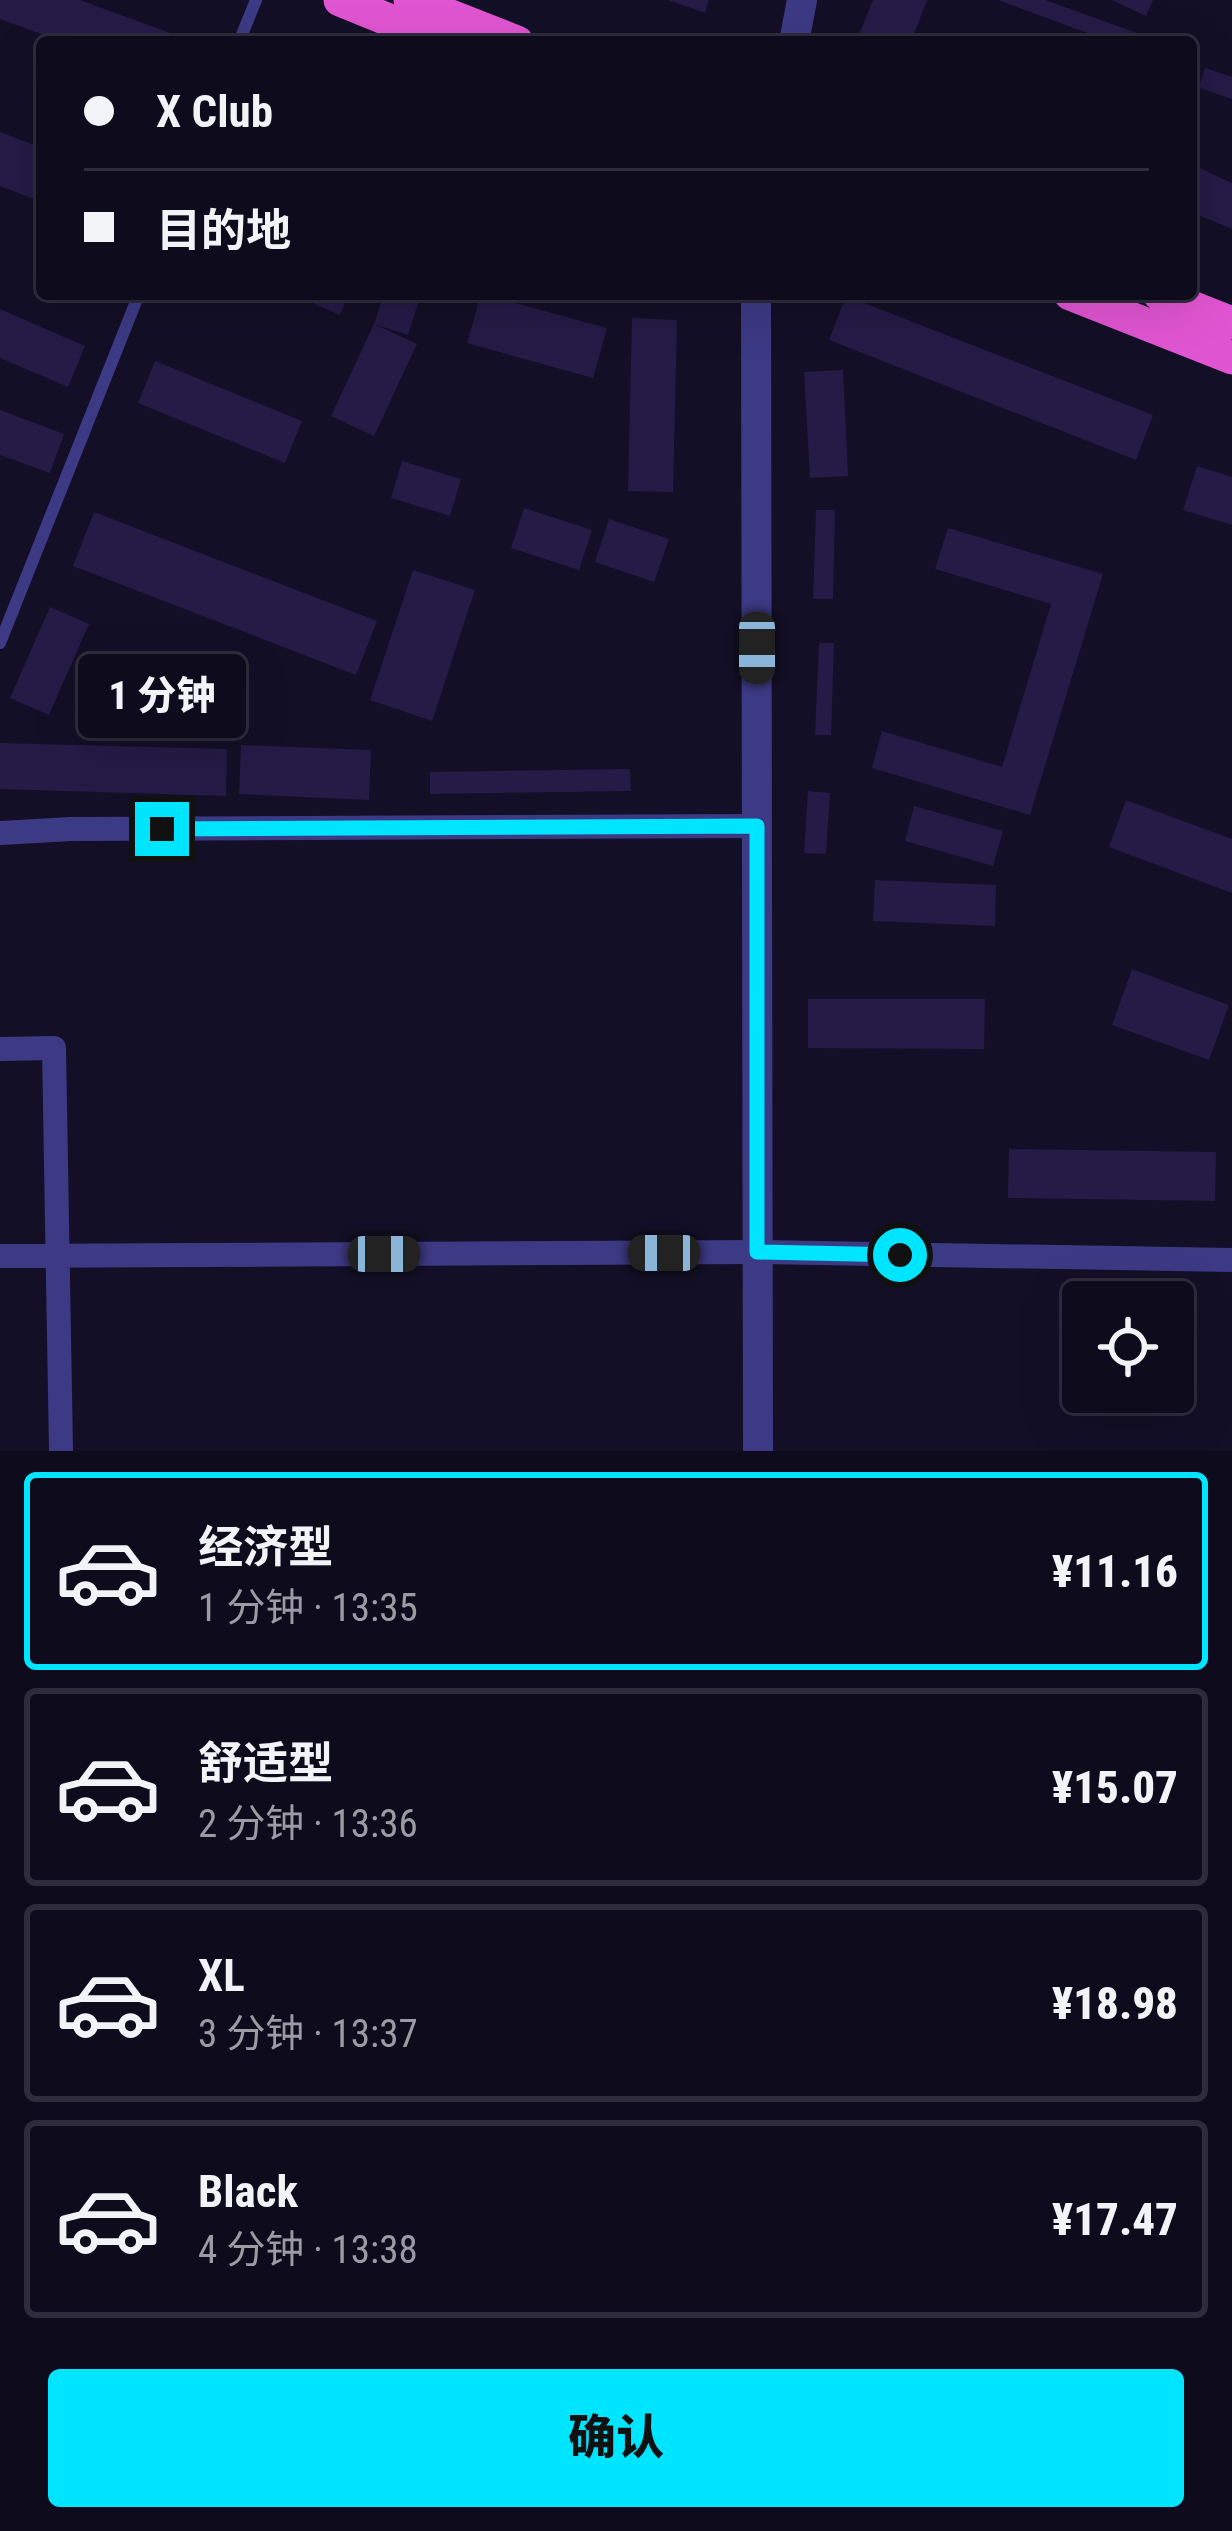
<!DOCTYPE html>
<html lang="zh">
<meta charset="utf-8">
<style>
:root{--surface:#0e0b1c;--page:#171425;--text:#f1f3f6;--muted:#9b9ba3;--line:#2e2b3b;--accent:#00e5ff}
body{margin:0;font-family:"Roboto Condensed","Noto Sans SC",sans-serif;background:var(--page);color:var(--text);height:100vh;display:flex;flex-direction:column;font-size:45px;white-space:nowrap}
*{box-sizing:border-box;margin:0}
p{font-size:39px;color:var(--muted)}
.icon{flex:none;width:66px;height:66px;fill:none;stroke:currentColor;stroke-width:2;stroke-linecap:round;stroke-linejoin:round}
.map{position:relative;height:1451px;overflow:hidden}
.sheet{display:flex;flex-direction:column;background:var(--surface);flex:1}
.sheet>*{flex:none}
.guide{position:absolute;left:36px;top:36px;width:1161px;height:264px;border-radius:12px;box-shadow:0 12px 48px #0002,0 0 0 3px var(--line);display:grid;align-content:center;height:264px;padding:0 48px;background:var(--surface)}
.tools{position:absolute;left:1062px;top:1281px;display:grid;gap:24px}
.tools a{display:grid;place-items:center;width:132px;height:132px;border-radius:12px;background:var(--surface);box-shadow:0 12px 48px #0002,0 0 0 3px var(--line);font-size:60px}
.end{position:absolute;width:54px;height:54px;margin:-27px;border:15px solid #00e5ff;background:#111;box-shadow:0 0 0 6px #111}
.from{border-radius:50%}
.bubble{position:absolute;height:84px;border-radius:12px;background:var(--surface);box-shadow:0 12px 48px #0002,0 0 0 3px var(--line);font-size:39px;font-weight:800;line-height:84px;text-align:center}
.car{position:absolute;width:36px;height:72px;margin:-36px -18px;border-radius:15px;box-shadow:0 0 9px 3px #0007;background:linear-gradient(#222 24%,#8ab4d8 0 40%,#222 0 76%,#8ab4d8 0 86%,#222 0)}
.guide b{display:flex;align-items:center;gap:42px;height:114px;font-size:45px}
.guide b+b{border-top:3px solid var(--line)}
.guide i{width:30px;height:30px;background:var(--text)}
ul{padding:21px 0 0;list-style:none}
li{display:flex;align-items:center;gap:36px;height:198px;margin:0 24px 18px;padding:0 24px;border:6px solid var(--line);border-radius:12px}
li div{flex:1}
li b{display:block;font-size:45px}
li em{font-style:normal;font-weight:800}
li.selected{border-color:var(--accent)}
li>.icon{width:108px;height:108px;stroke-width:1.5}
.cta{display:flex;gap:24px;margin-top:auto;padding:24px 48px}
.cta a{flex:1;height:138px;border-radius:12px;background:var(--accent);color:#111;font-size:48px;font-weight:800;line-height:138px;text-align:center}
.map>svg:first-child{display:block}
.building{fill:#241b47}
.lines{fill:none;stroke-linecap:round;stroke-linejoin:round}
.service{stroke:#3d3a85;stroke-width:12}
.minor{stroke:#3d3a85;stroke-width:24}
.tertiary{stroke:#3d3a85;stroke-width:30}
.trunk{stroke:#e055d1;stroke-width:33}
.route{stroke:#00e5ff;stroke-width:15}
</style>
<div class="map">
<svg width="1232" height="1451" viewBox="0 0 1232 1451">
<rect width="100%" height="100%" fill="#130f26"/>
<path class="building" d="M0,0H80L195,42H63L0,19Z
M668,0H709L705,13Z
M873,0H927L911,42H856Z
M998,0H1045L1151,38L1150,42H1112Z
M1112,0H1153L1146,16Z
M1205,68L1232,77V99L1199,88Z
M0,132L42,148V202L0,186Z
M1191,164L1232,183V229L1191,212Z
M291,294H349L340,315Z
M384,294H421L408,335L374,324L417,344L374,436L331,416L374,324Z
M481,294L607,328L593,378L467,343Z
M846,296L1153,415L1136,460L829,340Z
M0,309L85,346L68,387L0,358Z
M632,318L677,320L673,492L628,491Z
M155,361L302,421L285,463L138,403Z
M843,370L848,476L810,478L804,372Z
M0,410L64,434L50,473L0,455Z
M402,461L461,479L450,516L391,498Z
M1197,466L1232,477V525L1183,510Z
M524,508L592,530L579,570L511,548Z
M816,510H835L833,599H813Z
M94,512L377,621L356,675L73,566Z
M609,519L669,539L654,582L595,562Z
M948,528L1103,574L1030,815L872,768L882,731L1002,767L1051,604L935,569Z
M413,570L475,590L432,721L370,700Z
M50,607L89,624L49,715L10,698Z
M819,643H834L831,735H815Z
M0,743L227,749L226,796L0,789Z
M241,745L371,750L369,800L239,794Z
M630,769L631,791L430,794V772Z
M808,791L830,793L826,854L804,853Z
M1126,800L1232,839V893L1109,847Z
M914,806L1003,831L993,866L905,841Z
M875,880L996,885L995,926L873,921Z
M1132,969L1229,1005L1209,1060L1112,1025Z
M808,999H985L984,1049L808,1048Z
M1009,1149L1216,1152L1215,1201L1008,1198Z"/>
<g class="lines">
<path class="service" d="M239,42L256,0
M0,643L139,294"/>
<path class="minor" d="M0,833L71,829L757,826
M0,1049L54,1048L61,1451
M0,1256L757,1252L1232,1260"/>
<path class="tertiary" d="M794,42L802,0
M756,294L758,1451"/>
<path class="trunk" d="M340,0L443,42
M410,0L517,42
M1070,294L1232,358
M1159,294L1232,323"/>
</g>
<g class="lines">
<path class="route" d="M162,829L757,826V1252L900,1255"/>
</g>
</svg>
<div class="tools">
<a><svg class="icon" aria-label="locate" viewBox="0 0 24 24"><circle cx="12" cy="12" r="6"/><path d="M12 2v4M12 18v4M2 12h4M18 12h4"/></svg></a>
</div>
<i class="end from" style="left:900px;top:1255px"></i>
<i class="end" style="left:162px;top:829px"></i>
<div class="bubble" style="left:78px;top:654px;width:168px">1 分钟</div>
<i class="car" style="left:757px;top:648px;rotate:180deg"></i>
<i class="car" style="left:664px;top:1253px;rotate:270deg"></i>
<i class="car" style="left:384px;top:1254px;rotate:90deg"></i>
<div class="guide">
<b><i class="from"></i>X Club</b>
<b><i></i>目的地</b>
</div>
</div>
<section class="sheet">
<ul>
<li class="selected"><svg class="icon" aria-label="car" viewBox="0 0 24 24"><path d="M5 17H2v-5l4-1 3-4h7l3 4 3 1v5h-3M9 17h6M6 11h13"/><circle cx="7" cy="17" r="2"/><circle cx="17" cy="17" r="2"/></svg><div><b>经济型</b><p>1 分钟 · 13:35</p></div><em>¥11.16</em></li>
<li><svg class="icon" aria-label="car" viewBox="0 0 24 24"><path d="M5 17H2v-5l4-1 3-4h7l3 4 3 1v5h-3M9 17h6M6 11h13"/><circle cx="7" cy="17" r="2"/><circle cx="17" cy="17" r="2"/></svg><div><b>舒适型</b><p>2 分钟 · 13:36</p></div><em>¥15.07</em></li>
<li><svg class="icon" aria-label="car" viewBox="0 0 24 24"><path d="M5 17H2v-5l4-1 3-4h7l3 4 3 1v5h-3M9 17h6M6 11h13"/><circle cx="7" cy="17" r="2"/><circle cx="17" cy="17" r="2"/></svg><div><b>XL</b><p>3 分钟 · 13:37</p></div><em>¥18.98</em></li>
<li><svg class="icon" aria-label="car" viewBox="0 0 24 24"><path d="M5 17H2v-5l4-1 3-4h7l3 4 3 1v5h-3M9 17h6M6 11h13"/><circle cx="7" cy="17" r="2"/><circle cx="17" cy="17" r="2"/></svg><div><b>Black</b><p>4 分钟 · 13:38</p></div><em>¥17.47</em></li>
</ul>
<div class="cta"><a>确认</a></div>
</section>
